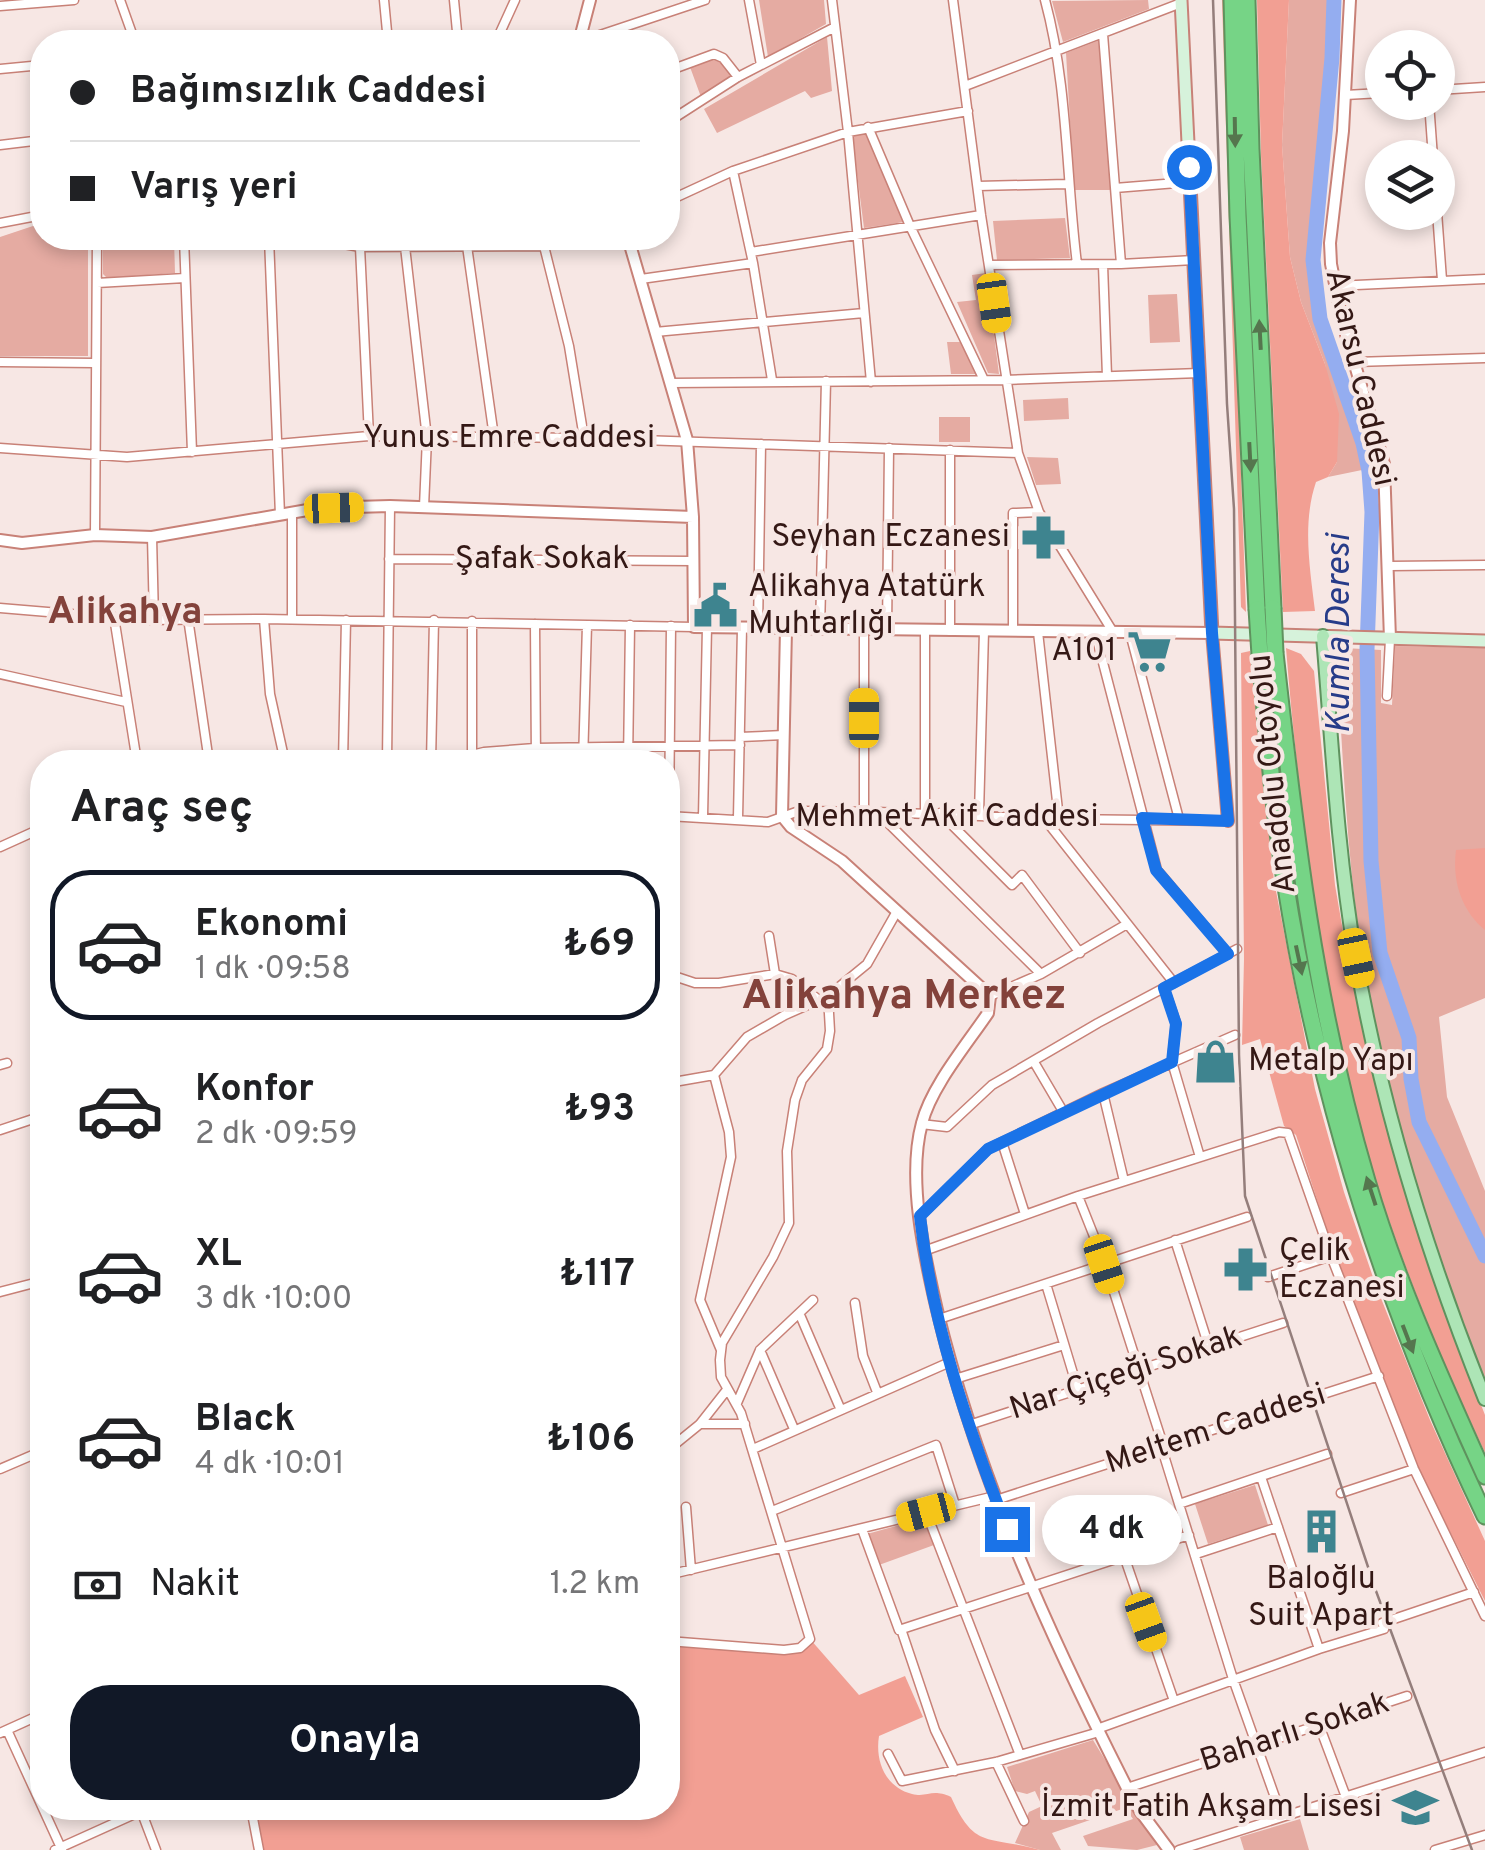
<!DOCTYPE html>
<html lang="tr">
<meta charset="utf-8">
<style>
:root{--surface:#fff;--page:#f2f2f2;--text:#202124;--muted:#757577;--line:#e0e0e0;--accent:#111827}
body{margin:0;font-family:Overpass,sans-serif;background:var(--page);color:var(--text);height:100vh;display:flex;flex-direction:column;font-size:38px;white-space:nowrap}
*{box-sizing:border-box;margin:0}
p{font-size:32px;color:var(--muted)}
.icon{flex:none;width:55px;height:55px;fill:none;stroke:currentColor;stroke-width:2;stroke-linecap:round;stroke-linejoin:round}
.map{position:relative;flex:1;overflow:hidden}
.drawer{position:absolute;left:30px;top:750px;width:650px;height:1070px;display:flex;flex-direction:column;background:var(--surface);border-radius:40px;box-shadow:0 5px 15px #0003}
.drawer>*{flex:none}
.top-card{position:absolute;left:30px;top:30px;width:650px;height:220px;border-radius:40px;box-shadow:0 5px 15px #0003;display:grid;align-content:center;height:220px;padding:0 40px;background:var(--surface)}
.buttons{position:absolute;left:1365px;top:30px;display:grid;gap:20px}
.buttons a{display:grid;place-items:center;width:90px;height:90px;border-radius:50%;background:var(--surface);box-shadow:0 5px 15px #0003;font-size:50px}
.end{position:absolute;width:45px;height:45px;margin:-22px;border:12px solid #1a73e8;background:#fff;box-shadow:0 0 0 5px #fff}
.from{border-radius:50%}
.bubble{position:absolute;height:70px;border-radius:35px;background:var(--surface);box-shadow:0 5px 15px #0003;font-size:32px;font-weight:700;line-height:70px;text-align:center}
.car{position:absolute;width:30px;height:60px;margin:-30px -15px;border-radius:12px;box-shadow:0 0 8px 2px #0007;background:linear-gradient(#f5c518 24%,#345 0 40%,#f5c518 0 76%,#345 0 86%,#f5c518 0)}
.top-card b{display:flex;align-items:center;gap:35px;height:95px;font-size:38px}
.top-card b+b{border-top:2px solid var(--line)}
.top-card i{width:25px;height:25px;background:var(--text)}
ul{padding:0;list-style:none}
li{display:flex;align-items:center;gap:30px;height:150px;margin:0 20px 15px;padding:0 20px;border:5px solid transparent;border-radius:40px}
li div{flex:1}
li b{display:block;font-size:38px}
li em{font-style:normal;font-weight:700}
li.current{border-color:var(--accent)}
li>.icon{width:90px;height:90px;stroke-width:1.5}
h2{padding:0 40px;font-size:45px;line-height:120px}
.pay{display:flex;align-items:center;gap:25px;height:110px;padding:0 40px;font-size:38px}
.pay p{margin-inline-start:auto}
.primary-button{display:flex;gap:20px;margin-top:auto;padding:20px 40px}
.primary-button a{flex:1;height:115px;border-radius:40px;background:var(--accent);color:#fff;font-size:40px;font-weight:700;line-height:115px;text-align:center}
.map>svg:first-child{display:block}
.green{fill:#e5aba2}
.forest{fill:#f29f93}
.lines{fill:none;stroke-linecap:round;stroke-linejoin:round}
.river{stroke:#94adf0;stroke-width:15}
.minor-casing{stroke:#c88177;stroke-width:11}
.tertiary-casing{stroke:#c88177;stroke-width:14}
.secondary-casing{stroke:#c88177;stroke-width:15}
.primary-casing{stroke:#5f925e;stroke-width:16}
.motorway-casing{stroke:#5f925e;stroke-width:19}
.minor{stroke:#fff;stroke-width:8}
.tertiary{stroke:#fff;stroke-width:10}
.secondary{stroke:#d6f2db;stroke-width:11}
.primary{stroke:#ade5b6;stroke-width:12}
.motorway{stroke:#76d486;stroke-width:15}
.tram{stroke:#947e7b;stroke-width:2.5}
.motorway-bridge-casing{stroke:#5f925e;stroke-width:19;stroke-linecap:butt}
.motorway-bridge{stroke:#76d486;stroke-width:15}
.oneway{fill:#55764e}
.route{stroke:#1a73e8;stroke-width:12}
.labels{text-anchor:middle;dominant-baseline:central;stroke-width:8;stroke-linejoin:round;paint-order:stroke}
.street-label{font-size:32px;fill:#341815;stroke:#f7e7e4}
.poi-label{font-size:32px;fill:#341815;stroke:#f7e7e4;text-anchor:end}
.water-label{font-size:35px;font-style:italic;fill:#273c89;stroke:#f7e7e4}
.quarter-label{font-size:38px;font-weight:bold;fill:#83423b;stroke:#f7e7e4}
.district-label{font-size:42px;font-weight:bold;fill:#83423b;stroke:#f7e7e4}
</style>
<div class="map">
<svg width="1485" height="1850" viewBox="0 0 1485 1850">
<rect width="100%" height="100%" fill="#f7e7e4"/>
<path class="green" d="M759,0H824L826,24L768,57Z
M1148,0L1149,9L1063,42L1052,1Z
M1289,0H1329L1330,19L1308,253C1309,281 1311,310 1320,337C1334,381 1356,425 1362,470L1328,477L1337,462L1325,364L1301,302L1290,257L1282,145Z
M827,37L832,91L811,98L805,91L717,133L704,109Z
M1100,40L1111,190H1074L1066,53Z
M716,58L731,71V76L701,97L690,67Z
M867,132L904,222L864,228L852,135Z
M1065,218L1070,258L997,260L993,221Z
M42,223V238H88V356H0V237Z
M103,238H174L175,273L107,278L103,274Z
M986,273L999,374L988,373L957,302L976,300L972,275Z
M1177,294L1180,342L1150,343L1148,295Z
M947,342H962L977,374H951Z
M1068,398L1069,419L1024,421L1023,400Z
M939,417H970V442H939Z
M1027,457L1058,458L1061,484L1036,485Z
M1395,646L1485,648V998L1439,1017L1447,1097L1485,1191V1380C1428,1234 1376,1069 1356,913C1346,830 1342,746 1337,663L1339,651L1344,648L1381,650V703L1392,705Z
M1255,1485L1268,1525L1208,1544L1195,1504Z
M925,1518L934,1545L879,1565L867,1534Z
M1093,1740L1157,1845L1137,1850L1088,1846L1083,1836L1133,1819L1125,1808L1052,1833L1061,1850H1040L1015,1843L1029,1812L1042,1806L1035,1791L1027,1794L1015,1791L1007,1767Z
M1300,1819L1309,1850H1244L1240,1837Z"/>
<path class="forest" d="M1222,0H1224L1246,612L1241,607Z
M1257,0H1289L1282,145L1290,257L1301,302L1325,364L1339,414L1337,462L1328,477L1316,482C1302,523 1310,569 1315,611L1283,612L1261,155Z
M1286,648L1301,654L1314,671L1335,885L1348,960L1380,1097L1415,1222L1444,1310L1485,1415V1453C1435,1346 1388,1234 1359,1120C1319,965 1299,807 1286,648Z
M1250,651L1274,881L1315,1089L1344,1192L1376,1286L1430,1420L1485,1541V1601L1418,1468L1335,1255L1296,1135L1284,1126L1260,1039L1242,1045L1244,959L1241,653Z
M1485,848V930C1461,910 1452,880 1456,850Z
M810,1639L859,1695L905,1676L923,1717L879,1736C875,1761 885,1787 912,1794C928,1798 931,1788 951,1797C975,1850 986,1835 1040,1850H259L251,1808H668V1641L793,1650Z"/>
<g class="lines">
<path class="river" d="M1334,0L1332,58L1313,260L1320,319L1363,443L1369,471L1372,512L1367,649L1371,861L1380,953L1409,1038L1411,1079L1419,1122L1485,1256"/>
<defs>
<path id="minor" d="M120,0L135,42
M384,0L388,42
M454,0L458,42
M749,0L761,65
M832,0L848,132L871,382
M953,0L981,215L1018,453L1039,512L1113,632
M1045,0C1068,85 1066,176 1077,264
M0,6L74,0
M1103,34L1121,264
M499,35L540,42
M413,42C441,41 473,46 499,35L515,0
M579,42L705,0
M0,69L42,65
M668,71L714,54L723,58L738,77
M965,86L1181,3
M1438,90L1485,87
M1345,95L1382,93
M1429,102L1433,158
M668,122L738,77L835,27
M868,127L910,226L984,380
M0,145L42,140
M733,171L753,263L772,380
M978,186L1067,184
M1115,188L1189,182
M668,201L733,171L848,132L968,111
M1437,212L1442,280
M0,223L42,215
M184,238L192,452
M269,238L280,515
M312,238L360,247L544,246L572,238
M404,238L427,438L424,507
M467,246L494,437
M544,246L569,346L584,438
M360,247L369,436
M751,252L981,215
M989,265L1121,264L1194,260
M1103,265L1107,376
M641,279L753,263
M97,283L185,278
M1335,286L1485,279
M655,332L864,313
M0,362L94,363
M1355,362L1485,358
M671,383L1005,380L1200,373
M0,448L127,457L369,436L584,438L1018,453
M950,450V631
M292,513V619
M95,535L97,238
M152,537L154,620
M389,559L694,561
M1390,566L1485,565
M0,608L143,620L264,619L270,694L285,762
M114,617L137,762
M188,618L209,762
M264,619L694,627
M535,624L536,762
M758,628L761,444
M820,630L826,381
M887,630L889,448
M1013,631V513L1039,512
M1038,632L1059,819
M1095,632L1157,870L1228,954
M1130,633L1179,819
M0,674L126,702
M1387,696L1390,639
M740,737L784,735
M472,755V621
M343,762L346,620
M387,762L390,506
M431,762L434,620
M443,762L484,752L535,748L740,745
M583,762L587,625
M628,762L630,625
M864,812V630
M877,812L1041,974
M925,813V631
M940,813L1012,885L1022,875L1080,953
M979,814L984,631
M668,816L768,822L799,811L877,812L1059,819L1228,821
M669,816L671,626
M703,817L707,627
M738,818L742,628
M1044,818L1174,983
M0,847L42,828
M769,936L775,974
M668,974L695,983H719L775,974L792,979L819,1000
M1164,988L1176,1023L1172,1062L1200,1157
M990,996L1041,974L1127,924
M1034,1062L1064,1113
M0,1065L7,1063
M714,1075L729,1132L731,1157L700,1300L721,1350
M668,1083L714,1075L747,1037L785,1015L828,996L867,964L896,913
M1103,1093L1124,1181
M921,1124L947,1127L992,1085L1098,1023L1237,949
M0,1130L42,1116
M1002,1142L1025,1214
M1078,1196L1105,1264L1164,1448
M920,1216L988,1149L1103,1093L1235,1035
M1175,1240L1209,1347
M924,1251L1078,1196L1279,1132L1288,1133L1331,1256L1414,1469L1485,1616
M1268,1277L1331,1256
M1046,1284L1078,1390
M0,1292L42,1281
M855,1303L863,1356L877,1392
M800,1315L840,1408
M939,1319L1247,1217
M760,1350L794,1429
M955,1379L1064,1345
M737,1403L760,1350L813,1300
M700,1424H745
M969,1425L1283,1323
M753,1449L950,1362
M1162,1449L1233,1679L1282,1817
M668,1450L700,1424L726,1391
M0,1469L42,1451
M1261,1477L1319,1649
M1341,1493L1414,1469
M996,1500L1379,1376
M1179,1504L1327,1454
M686,1507L691,1570
M772,1511L936,1445L955,1505
M926,1512L1020,1755
M862,1529L899,1630L1189,1535
M1196,1554L1278,1527
M1124,1556L1174,1701
M668,1575L995,1496
M1382,1623L1474,1592
M901,1629L935,1730L955,1771
M668,1641L784,1650L800,1648L810,1639L741,1413L721,1377L720,1360L722,1343L773,1257L789,1223L787,1151L795,1100L802,1080L827,1049L830,1031L828,996
M1319,1725L1346,1797
M1097,1729L1319,1649L1384,1629
M7,1730L62,1850
M0,1733L42,1714
M888,1754L902,1781L996,1762L1099,1732
M996,1762L1024,1821
M1127,1788L1407,1696
M140,1808L156,1850
M251,1808L259,1850
M55,1850L148,1808
M1179,1850L1485,1752
M1435,1850L1485,1835"/>
<path id="tertiary" d="M1350,0L1343,131L1330,243L1331,264L1343,324L1384,464L1390,639
M579,42L590,0
M628,238L687,440L693,517L694,627L1212,633L1228,821
M0,540L22,543L95,535L152,537L319,508L390,506L693,517
M786,629L782,816L791,827L842,861L990,996L988,1013C967,1044 931,1087 922,1123C907,1178 924,1255 937,1310C978,1479 1049,1634 1127,1788L1140,1811L1169,1850"/>
<path id="secondary" d="M1181,0L1212,633L1485,641"/>
<path id="primary" d="M1323,636C1332,742 1337,849 1355,954C1381,1105 1428,1257 1485,1399"/>
<path id="motorway" d="M1232,0L1238,216L1257,609
M1247,0L1251,149L1273,608
M1275,653C1295,834 1315,1005 1367,1181C1397,1283 1442,1380 1485,1476
M1260,655C1267,730 1273,807 1285,881C1320,1103 1388,1314 1485,1516"/>
</defs>
<use href="#minor" class="minor-casing"/>
<use href="#tertiary" class="tertiary-casing"/>
<use href="#secondary" class="secondary-casing"/>
<use href="#primary" class="primary-casing"/>
<use href="#motorway" class="motorway-casing"/>
<use href="#minor" class="minor"/>
<use href="#tertiary" class="tertiary"/>
<use href="#secondary" class="secondary"/>
<use href="#primary" class="primary"/>
<use href="#motorway" class="motorway"/>
<path class="tram" d="M1213,0L1227,404L1234,509L1239,1055L1245,1196L1376,1591L1472,1850"/>
<defs>
<path id="motorway-bridge" d="M1273,608L1275,653
M1257,609L1260,655"/>
</defs>
<use href="#motorway-bridge" class="motorway-bridge-casing"/>
<use href="#motorway-bridge" class="motorway-bridge"/>
</g>
<defs><path id="oneway-solid" d="M-6-.8H1V-3.2L6.5 0L1 3.2V.8H-6Z" transform="scale(2.5)"/></defs>
<g class="oneway">
<use href="#oneway-solid" transform="translate(1235 132) rotate(89)"/>
<use href="#oneway-solid" transform="translate(1260 335) rotate(-93)"/>
<use href="#oneway-solid" transform="translate(1250 457) rotate(87)"/>
<use href="#oneway-solid" transform="translate(1299 960) rotate(78)"/>
<use href="#oneway-solid" transform="translate(1371 1191) rotate(-108)"/>
<use href="#oneway-solid" transform="translate(1408 1339) rotate(69)"/>
</g>
<g class="lines">
<path class="route" d="M1007,1529C968,1428 932,1324 920,1216L988,1149L1172,1062L1176,1024L1164,988L1228,954L1156,870L1142,818L1228,821L1212,633L1189,167"/>
</g>
<defs>
<symbol id="pharmacy-bare" viewBox="-9 -9 18 18"><path d="M-2-6h4v4h4v4h-4v4h-4v-4h-4v-4h4Z" fill="#3e848f" stroke="#f7e7e4" stroke-width="2.5" paint-order="stroke"/></symbol>
<symbol id="civic-bare" viewBox="-9 -9 18 18"><path d="M-.6-6.5H3V-4.5H.6V-3L4-1V1h2V6H-6V1h2V-1L-.6-3ZM-1.2 2.5V6h2.4V2.5Z" fill="#3e848f" stroke="#f7e7e4" stroke-width="2.5" paint-order="stroke"/></symbol>
<symbol id="supermarket-bare" viewBox="-9 -9 18 18"><path d="M-6-5.5h2.5l.6 2H6L4.5 2H-2.5L-4.4-4H-6ZM-1.5 3.2a1.3 1.3 0 1 0 .1 0ZM3 3.2a1.3 1.3 0 1 0 .1 0Z" fill="#3e848f" stroke="#f7e7e4" stroke-width="2.5" paint-order="stroke"/></symbol>
<symbol id="shop-bare" viewBox="-9 -9 18 18"><path d="M-5-2.5h2.3a2.7 3.5 0 0 1 5.4 0H5L5.5 6h-11ZM-1.5-2.5h3a1.5 2.3 0 0 0-3 0Z" fill="#3e848f" stroke="#f7e7e4" stroke-width="2.5" paint-order="stroke"/></symbol>
<symbol id="building-bare" viewBox="-9 -9 18 18"><path d="M-4-6H4V6H1V3H-1V6H-4ZM-2.5-4.3h1.7v1.8h-1.7ZM.8-4.3h1.7v1.8H.8ZM-2.5-1h1.7V.8h-1.7ZM.8-1h1.7V.8H.8Z" fill="#3e848f" stroke="#f7e7e4" stroke-width="2.5" paint-order="stroke"/></symbol>
<symbol id="school-bare" viewBox="-9 -9 18 18"><path d="M0-5L7-2L0 1L-7-2ZM-4 1L0 2.5L4 1V4Q0 6-4 4Z" fill="#3e848f" stroke="#f7e7e4" stroke-width="2.5" paint-order="stroke"/></symbol>
</defs>
<g fill-rule="evenodd">
<use href="#pharmacy-bare" x="1012" y="506" width="63" height="63"/>
<use href="#civic-bare" x="684" y="574" width="63" height="63"/>
<use href="#supermarket-bare" x="1118" y="620" width="63" height="63"/>
<use href="#shop-bare" x="1184" y="1030" width="63" height="63"/>
<use href="#pharmacy-bare" x="1214" y="1238" width="63" height="63"/>
<use href="#building-bare" x="1290" y="1500" width="63" height="63"/>
<use href="#school-bare" x="1384" y="1776" width="63" height="63"/>
</g>
<g class="labels">
<g class="street-label">
<text transform="translate(1359 378) rotate(77)">Akarsu Caddesi</text>
<text x="509" y="439">Yunus Emre Caddesi</text>
<text x="542" y="560">Şafak Sokak</text>
<text transform="translate(1274 774) rotate(-96)">Anadolu Otoyolu</text>
<text x="947" y="818">Mehmet Akif Caddesi</text>
<text transform="translate(1126 1374) rotate(-18)">Nar Çiçeği Sokak</text>
<text transform="translate(1216 1430) rotate(-18)">Meltem Caddesi</text>
<text transform="translate(1295 1733) rotate(-18)">Baharlı Sokak</text>
</g>
<g class="poi-label">
<text x="1010" y="538">Seyhan Eczanesi</text>
<text x="748" y="588" text-anchor="start">Alikahya Atatürk<tspan x="748" dy="37">Muhtarlığı</tspan></text>
<text x="1117" y="652">A101</text>
<text x="1248" y="1062" text-anchor="start">Metalp Yapı</text>
<text x="1279" y="1252" text-anchor="start">Çelik<tspan x="1279" dy="37">Eczanesi</tspan></text>
<text x="1321" y="1580" text-anchor="middle">Baloğlu<tspan x="1321" dy="37">Suit Apart</tspan></text>
<text x="1382" y="1808">İzmit Fatih Akşam Lisesi</text>
</g>
<g class="water-label">
<text transform="translate(1340 634) rotate(-90)">Kumla Deresi</text>
</g>
<g class="quarter-label">
<text x="125" y="613">Alikahya</text>
</g>
<g class="district-label">
<text x="904" y="997">Alikahya Merkez</text>
</g>
</g>
</svg>
<div class="buttons">
<a><svg class="icon" aria-label="locate" viewBox="0 0 24 24"><circle cx="12" cy="12" r="6"/><path d="M12 2v4M12 18v4M2 12h4M18 12h4"/></svg></a>
<a><svg class="icon" aria-label="layers" viewBox="0 0 24 24"><path d="M12 4l9 5-9 5-9-5zM3 14l9 5 9-5"/></svg></a>
</div>
<i class="end from" style="left:1189px;top:167px"></i>
<i class="end" style="left:1007px;top:1529px"></i>
<div class="bubble" style="left:1042px;top:1495px;width:140px">4 dk</div>
<i class="car" style="left:994px;top:303px;rotate:172deg"></i>
<i class="car" style="left:334px;top:508px;rotate:88deg"></i>
<i class="car" style="left:864px;top:718px;rotate:0deg"></i>
<i class="car" style="left:1356px;top:958px;rotate:168deg"></i>
<i class="car" style="left:1104px;top:1264px;rotate:162deg"></i>
<i class="car" style="left:926px;top:1512px;rotate:255deg"></i>
<i class="car" style="left:1146px;top:1622px;rotate:160deg"></i>
<div class="top-card">
<b><i class="from"></i>Bağımsızlık Caddesi</b>
<b><i></i>Varış yeri</b>
</div>
<section class="drawer">
<h2>Araç seç</h2>
<ul>
<li class="current"><svg class="icon" aria-label="car" viewBox="0 0 24 24"><path d="M5 17H2v-5l4-1 3-4h7l3 4 3 1v5h-3M9 17h6M6 11h13"/><circle cx="7" cy="17" r="2"/><circle cx="17" cy="17" r="2"/></svg><div><b>Ekonomi</b><p>1 dk · 09:58</p></div><em>₺69</em></li>
<li><svg class="icon" aria-label="car" viewBox="0 0 24 24"><path d="M5 17H2v-5l4-1 3-4h7l3 4 3 1v5h-3M9 17h6M6 11h13"/><circle cx="7" cy="17" r="2"/><circle cx="17" cy="17" r="2"/></svg><div><b>Konfor</b><p>2 dk · 09:59</p></div><em>₺93</em></li>
<li><svg class="icon" aria-label="car" viewBox="0 0 24 24"><path d="M5 17H2v-5l4-1 3-4h7l3 4 3 1v5h-3M9 17h6M6 11h13"/><circle cx="7" cy="17" r="2"/><circle cx="17" cy="17" r="2"/></svg><div><b>XL</b><p>3 dk · 10:00</p></div><em>₺117</em></li>
<li><svg class="icon" aria-label="car" viewBox="0 0 24 24"><path d="M5 17H2v-5l4-1 3-4h7l3 4 3 1v5h-3M9 17h6M6 11h13"/><circle cx="7" cy="17" r="2"/><circle cx="17" cy="17" r="2"/></svg><div><b>Black</b><p>4 dk · 10:01</p></div><em>₺106</em></li>
</ul>
<div class="pay"><svg class="icon" aria-label="cash" viewBox="0 0 24 24"><path d="M3 7h18v10H3z"/><circle cx="12" cy="12" r="2"/></svg>Nakit<p>1.2 km</p></div>
<div class="primary-button"><a>Onayla</a></div>
</section>
</div>
